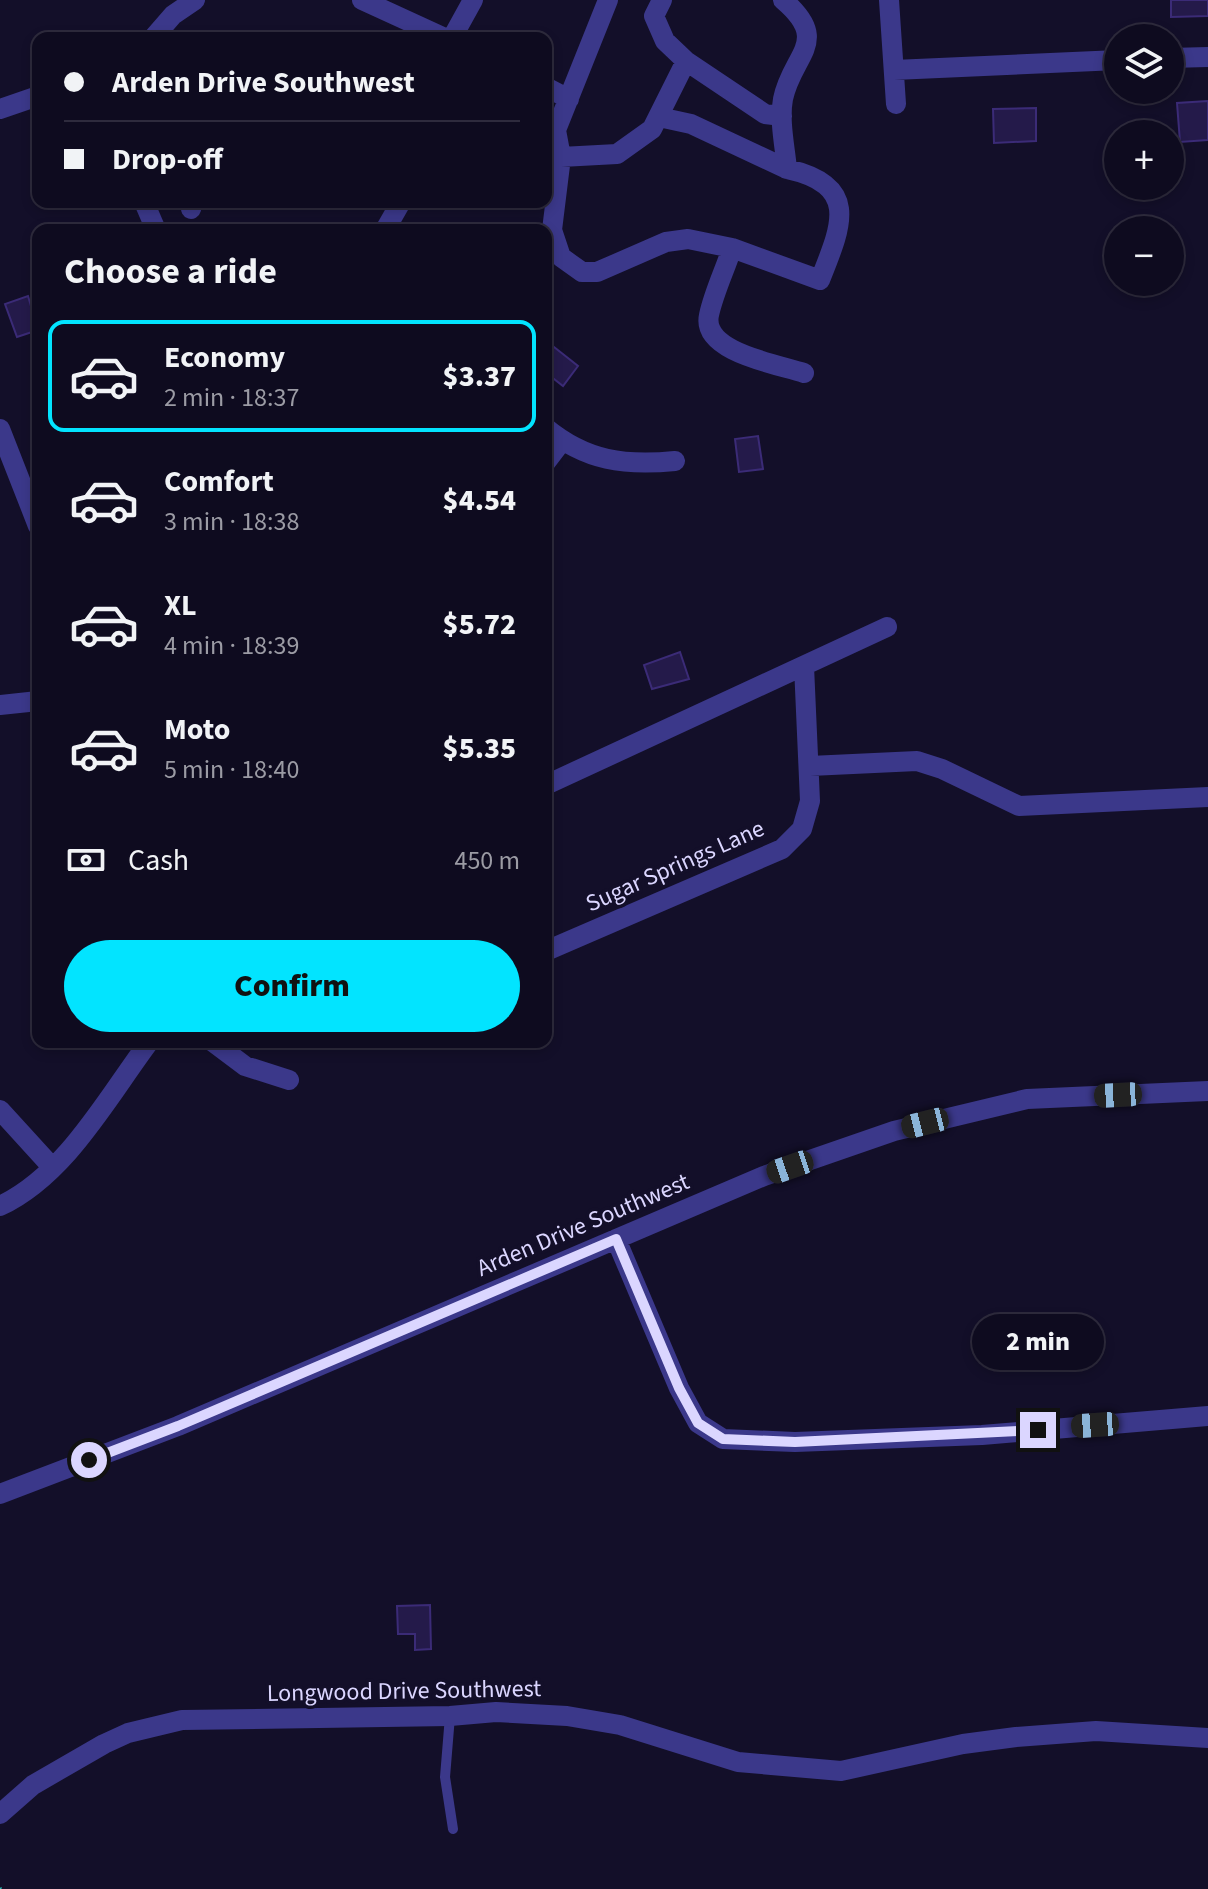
<!DOCTYPE html>
<meta charset="utf-8">
<style>
:root{--surface:#0e0b1f;--page:#1c192c;--text:#f1f3f6;--muted:#9b9ba4;--line:#2e2b3d;--accent:#02e4ff}
body{margin:0;font-family:"Source Sans 3",sans-serif;background:var(--page);color:var(--text);height:100vh;display:flex;flex-direction:column;font-size:30px;white-space:nowrap}
*{box-sizing:border-box;margin:0}
p{font-size:26px;color:var(--muted)}
.icon{flex:none;width:44px;height:44px;fill:none;stroke:currentColor;stroke-width:2;stroke-linecap:round;stroke-linejoin:round}
.map{position:relative;flex:1;overflow:hidden}
.sheet{position:absolute;left:32px;top:224px;width:520px;height:824px;display:flex;flex-direction:column;background:var(--surface);border-radius:16px;box-shadow:0 4px 12px #0003,0 0 0 2px var(--line)}
.sheet>*{flex:none}
.banner{position:absolute;left:32px;top:32px;width:520px;height:176px;border-radius:16px;box-shadow:0 4px 12px #0003,0 0 0 2px var(--line);display:grid;align-content:center;height:176px;padding:0 32px;background:var(--surface)}
.fabs{position:absolute;left:1104px;top:24px;display:grid;gap:16px}
.fabs a{display:grid;place-items:center;width:80px;height:80px;border-radius:50%;background:var(--surface);box-shadow:0 4px 12px #0003,0 0 0 2px var(--line);font-size:40px}
.end{position:absolute;width:36px;height:36px;margin:-18px;border:10px solid #dbd6ff;background:#111;box-shadow:0 0 0 4px #111}
.from{border-radius:50%}
.bubble{position:absolute;height:56px;border-radius:28px;background:var(--surface);box-shadow:0 4px 12px #0003,0 0 0 2px var(--line);font-size:26px;font-weight:800;line-height:56px;text-align:center}
.car{position:absolute;width:24px;height:48px;margin:-24px -12px;border-radius:10px;box-shadow:0 0 6px 2px #0007;background:linear-gradient(#222 24%,#8ab4d8 0 40%,#222 0 76%,#8ab4d8 0 86%,#222 0)}
.banner b{display:flex;align-items:center;gap:28px;height:76px;font-size:30px}
.banner b+b{border-top:2px solid var(--line)}
.banner i{width:20px;height:20px;background:var(--text)}
ul{padding:0;list-style:none}
li{display:flex;align-items:center;gap:24px;height:112px;margin:0 16px 12px;padding:0 16px;border:4px solid transparent;border-radius:16px}
li div{flex:1}
li b{display:block;font-size:30px}
li em{font-style:normal;font-weight:800}
li.selected{border-color:var(--accent)}
li>.icon{width:72px;height:72px;stroke-width:1.5}
h2{padding:0 32px;font-size:36px;line-height:96px}
.pay{display:flex;align-items:center;gap:20px;height:88px;padding:0 32px;font-size:30px}
.pay p{margin-inline-start:auto}
.primary-button{display:flex;gap:16px;margin-top:auto;padding:16px 32px}
.primary-button a{flex:1;height:92px;border-radius:48px;background:var(--accent);color:#111;font-size:32px;font-weight:800;line-height:92px;text-align:center}
.map>svg:first-child{display:block}
.building{fill:#241a4a;stroke:#3b2b77;stroke-width:2}
.lines{fill:none;stroke-linecap:round;stroke-linejoin:round}
.path{stroke:#2abfb8;stroke-width:3;stroke-dasharray:4 6;stroke-linecap:butt}
.lane{stroke:#3b388a;stroke-width:10}
.street{stroke:#3b388a;stroke-width:20}
.route{stroke:#dbd6ff;stroke-width:10}
.labels{text-anchor:middle;dominant-baseline:central;stroke-width:7;stroke-linejoin:round;paint-order:stroke}
.street-label{font-size:24px;fill:#dbd6ff;stroke:#130f29}
</style>
<div class="map">
<svg width="1208" height="1889" viewBox="0 0 1208 1889">
<rect width="100%" height="100%" fill="#130f29"/>
<path class="building" d="M1171,0H1208V16L1171,17Z
M1208,101V140L1180,142L1177,103Z
M1036,108V141L994,143L993,109Z
M28,296L38,330L17,337L5,304Z
M554,347L578,366L563,386L549,375L552,371L546,366V358Z
M758,436L763,469L739,472L735,439Z
M680,652L689,679L652,689L644,665Z
M430,1605L431,1649L415,1650V1634H398L397,1606Z"/>
<g class="lines">
<path class="path" d="M0,1888L1,1889"/>
<path class="lane" d="M450,1716L445,1777L453,1829"/>
<path class="street" d="M362,0L445,38
M608,0L556,130L561,157L552,230L561,257L582,272H597L666,242L688,239L732,248L820,280C842,225 860,185 787,169C785,147 779,121 783,99C792,54 832,42 783,0
M889,0L896,104
M153,38L173,15L195,0
M452,38L473,0
M1170,58L1208,57
M686,61L765,114L782,116
M894,70L1118,60
M546,87L569,99
M0,109L38,96
M659,117L691,124L787,169
M561,157L617,154L652,129L686,61L665,41L654,16L662,0
M144,202L156,230
M191,209L193,202
M385,230L401,202
M732,248C725,270 714,292 709,315C701,352 777,364 804,373
M546,428C586,461 625,466 675,461
M0,429L38,526
M546,462L562,441
M0,705L38,701
M810,766L917,761L942,769L1019,806L1208,797
M546,785L887,627
M546,951L782,849L802,829L810,801L804,666
M213,1042L245,1066L289,1080
M0,1110L52,1167
M0,1206C66,1175 107,1098 149,1042
M616,1239L679,1388L698,1423L723,1439L795,1442L982,1435L1208,1416
M0,1494L178,1426L764,1176L894,1131L1027,1099L1208,1091
M0,1814L33,1785L104,1744L128,1733L182,1720L450,1716L496,1712L567,1716L620,1725L738,1762L841,1771L963,1744L1016,1737L1096,1731L1208,1738"/>
</g>
<g class="lines">
<path class="route" d="M89,1460L178,1426L616,1239L679,1388L698,1423L723,1439L795,1442L1038,1430"/>
</g>
<g class="labels">
<g class="street-label">
<text transform="translate(675 866) rotate(-24)">Sugar Springs Lane</text>
<text transform="translate(583 1225) rotate(-23)">Arden Drive Southwest</text>
<text transform="translate(404 1691) rotate(-1)">Longwood Drive Southwest</text>
</g>
</g>
</svg>
<div class="fabs">
<a><svg class="icon" aria-label="layers" viewBox="0 0 24 24"><path d="M12 4l9 5-9 5-9-5zM3 14l9 5 9-5"/></svg></a>
<a>+</a>
<a>−</a>
</div>
<i class="end from" style="left:89px;top:1460px"></i>
<i class="end" style="left:1038px;top:1430px"></i>
<div class="bubble" style="left:972px;top:1314px;width:132px">2 min</div>
<i class="car" style="left:1118px;top:1095px;rotate:267deg"></i>
<i class="car" style="left:925px;top:1123px;rotate:256deg"></i>
<i class="car" style="left:790px;top:1167px;rotate:251deg"></i>
<i class="car" style="left:1095px;top:1425px;rotate:266deg"></i>
<div class="banner">
<b><i class="from"></i>Arden Drive Southwest</b>
<b><i></i>Drop-off</b>
</div>
<section class="sheet">
<h2>Choose a ride</h2>
<ul>
<li class="selected"><svg class="icon" aria-label="car" viewBox="0 0 24 24"><path d="M5 17H2v-5l4-1 3-4h7l3 4 3 1v5h-3M9 17h6M6 11h13"/><circle cx="7" cy="17" r="2"/><circle cx="17" cy="17" r="2"/></svg><div><b>Economy</b><p>2 min · 18:37</p></div><em>$3.37</em></li>
<li><svg class="icon" aria-label="car" viewBox="0 0 24 24"><path d="M5 17H2v-5l4-1 3-4h7l3 4 3 1v5h-3M9 17h6M6 11h13"/><circle cx="7" cy="17" r="2"/><circle cx="17" cy="17" r="2"/></svg><div><b>Comfort</b><p>3 min · 18:38</p></div><em>$4.54</em></li>
<li><svg class="icon" aria-label="car" viewBox="0 0 24 24"><path d="M5 17H2v-5l4-1 3-4h7l3 4 3 1v5h-3M9 17h6M6 11h13"/><circle cx="7" cy="17" r="2"/><circle cx="17" cy="17" r="2"/></svg><div><b>XL</b><p>4 min · 18:39</p></div><em>$5.72</em></li>
<li><svg class="icon" aria-label="car" viewBox="0 0 24 24"><path d="M5 17H2v-5l4-1 3-4h7l3 4 3 1v5h-3M9 17h6M6 11h13"/><circle cx="7" cy="17" r="2"/><circle cx="17" cy="17" r="2"/></svg><div><b>Moto</b><p>5 min · 18:40</p></div><em>$5.35</em></li>
</ul>
<div class="pay"><svg class="icon" aria-label="cash" viewBox="0 0 24 24"><path d="M3 7h18v10H3z"/><circle cx="12" cy="12" r="2"/></svg>Cash<p>450 m</p></div>
<div class="primary-button"><a>Confirm</a></div>
</section>
</div>
